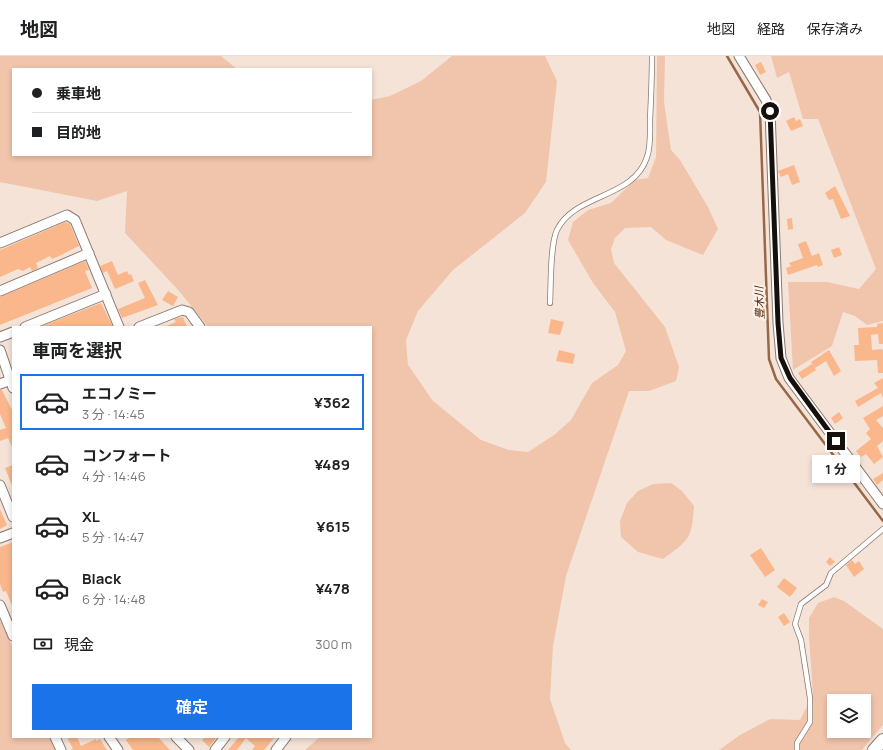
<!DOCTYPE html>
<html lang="ja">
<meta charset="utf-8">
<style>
:root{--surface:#fff;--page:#f2f2f2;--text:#202124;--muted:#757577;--line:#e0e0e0;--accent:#1a73e8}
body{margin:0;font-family:Manrope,"Noto Sans JP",sans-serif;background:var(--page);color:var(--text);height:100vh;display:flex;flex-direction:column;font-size:15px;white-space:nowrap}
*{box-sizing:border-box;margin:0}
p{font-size:13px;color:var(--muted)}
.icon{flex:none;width:22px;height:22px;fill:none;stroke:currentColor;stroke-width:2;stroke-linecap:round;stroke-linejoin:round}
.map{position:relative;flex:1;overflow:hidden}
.drawer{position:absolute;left:12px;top:270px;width:360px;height:412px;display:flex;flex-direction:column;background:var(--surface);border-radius:0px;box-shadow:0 2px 6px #0003}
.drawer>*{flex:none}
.banner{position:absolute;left:12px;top:12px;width:360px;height:88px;border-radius:0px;box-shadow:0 2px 6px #0003;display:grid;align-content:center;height:88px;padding:0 20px;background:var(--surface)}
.tools{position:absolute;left:827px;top:638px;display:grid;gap:8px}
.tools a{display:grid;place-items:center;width:44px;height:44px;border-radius:0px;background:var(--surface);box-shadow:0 2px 6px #0003;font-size:20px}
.end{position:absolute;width:18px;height:18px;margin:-9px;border:5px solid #16100c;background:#fff;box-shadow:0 0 0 2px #fff}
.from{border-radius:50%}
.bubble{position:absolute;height:28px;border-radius:0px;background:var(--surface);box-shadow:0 2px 6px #0003;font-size:13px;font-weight:700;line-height:28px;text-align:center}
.banner b{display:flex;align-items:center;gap:14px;height:38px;font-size:15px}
.banner b+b{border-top:1px solid var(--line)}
.banner i{width:10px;height:10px;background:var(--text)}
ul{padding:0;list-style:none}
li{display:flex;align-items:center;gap:12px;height:56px;margin:0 8px 6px;padding:0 12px;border:2px solid transparent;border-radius:0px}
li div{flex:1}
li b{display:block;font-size:15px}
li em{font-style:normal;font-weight:700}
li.selected{border-color:var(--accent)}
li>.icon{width:36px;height:36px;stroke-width:1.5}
h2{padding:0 20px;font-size:18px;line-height:48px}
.pay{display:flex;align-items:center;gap:10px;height:44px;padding:0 20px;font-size:15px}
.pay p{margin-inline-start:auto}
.button{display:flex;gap:8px;margin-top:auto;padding:8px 20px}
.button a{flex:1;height:46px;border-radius:0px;background:var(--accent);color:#fff;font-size:16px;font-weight:700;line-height:46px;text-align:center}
header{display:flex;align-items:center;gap:24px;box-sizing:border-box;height:56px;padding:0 20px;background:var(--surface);border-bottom:1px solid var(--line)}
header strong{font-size:19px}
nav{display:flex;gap:22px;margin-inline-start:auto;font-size:14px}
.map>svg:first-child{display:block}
.green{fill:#f0c5ab;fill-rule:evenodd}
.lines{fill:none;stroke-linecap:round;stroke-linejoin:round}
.stream{stroke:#966849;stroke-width:2.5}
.building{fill:#f9b78b}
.service-casing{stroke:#8a7a70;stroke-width:6}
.minor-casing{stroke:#8a7a70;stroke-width:11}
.tertiary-casing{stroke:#8a7a70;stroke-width:14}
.service{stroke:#fff;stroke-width:4.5}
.minor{stroke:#fff;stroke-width:9}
.tertiary{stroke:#fff;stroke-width:12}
.route{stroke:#16100c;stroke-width:5}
.labels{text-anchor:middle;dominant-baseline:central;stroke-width:4;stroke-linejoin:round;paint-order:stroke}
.water-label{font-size:11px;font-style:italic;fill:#542b09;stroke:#fdf2eb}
</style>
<header>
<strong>地図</strong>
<nav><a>地図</a><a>経路</a><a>保存済み</a></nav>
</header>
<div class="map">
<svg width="883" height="694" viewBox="0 0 883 694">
<rect width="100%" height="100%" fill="#f6e3d8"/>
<path class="green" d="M0,0H221L237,13H13V99H371V44L390,40L421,25L452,0H545L557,25L546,126L525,157L453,214L418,255L406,284L408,309L433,345L481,384L509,394L528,396L554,379L571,364L592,327L618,309L626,295L615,256L593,227L568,184L573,166L588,154L611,147L635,124L648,122L656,101L657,0H665L664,46L671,94L680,104L708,151L718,173L703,199L666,184L651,171L625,172L615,182L611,193L614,207L665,271L679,311L676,325L649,335H629L566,520L553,590L550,643L565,687L571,694H305L320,681H371V271H208L179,235L125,177L127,135L97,145L0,126Z
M771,0H883V265L867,269L855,260L843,256L832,290L793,314L788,226H827L859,233L876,213L818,63H803L789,16L777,22Z
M671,427L682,435L694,450C692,483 689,484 663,503L638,496L621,481L620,465L627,447L638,435L653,428Z
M834,541L844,545L883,573V669L862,694H719L740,679L770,663L800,664L813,638L809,580V562L818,547ZM834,645H864V675H834Z
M0,564L13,592V681H50L55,694H0Z"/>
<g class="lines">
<path class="stream" d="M727,0L760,56L769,303L776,323L883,465"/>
</g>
<path class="building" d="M761,6L766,16L760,19L755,9Z
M794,61L796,65L800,63L803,70L791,75L786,65Z
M794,109L800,126L792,129L788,118L781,121L778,115Z
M835,130L850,160L841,163L833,143L829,144L825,137Z
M792,162L793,173L788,174L787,163Z
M65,166L70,168L79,190L59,200L52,203L50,200L36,207L38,212L32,215L30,211L23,215L18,213L0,221V194Z
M806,185L812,200L819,197L823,209L818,211L817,209L788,219L786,212L791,210L789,207L803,202L798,188Z
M839,191L842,199L834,202L831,194Z
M85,205L89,214L85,215L92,232L0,269V241Z
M112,205L118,219L127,215L129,219L131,218L134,225L115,233L107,215L103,217L100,210Z
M145,224L158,249L122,262L118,253L145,242L138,227Z
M168,235L178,241L173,250L162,244Z
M101,247L113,271H41L60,263Z
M183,261L187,271H164L176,266L174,263Z
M551,263L564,266L560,279L548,277Z
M883,267V288H879L878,278L871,279L872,294L882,293L883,295V317H878L877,304L855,305L854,289H859L858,272L877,271V268Z
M559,294L575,298L573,308L556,305Z
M829,294L841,315L834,320L826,305L815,312L811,306Z
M812,308L816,314L802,323L798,317Z
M883,322V342L881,337L858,351L855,345L878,332L874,327Z
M0,334H2L13,356V393L8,382L0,385V374L6,372L0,358Z
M883,350V360L876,364L883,372V385L877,390L883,401L874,408L866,398L861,401L856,395L871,383L866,377L870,373L863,362Z
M839,356L843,362L835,368L831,362Z
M13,409V432L5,412Z
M883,417V424L877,429L873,423Z
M0,453L7,469L0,473Z
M13,486V552L6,535L3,536L0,528V491Z
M761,492L775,514L765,521L750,499Z
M830,501L835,506L830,510L826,506Z
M852,504L855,508L859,505L864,513L854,521L846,509Z
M784,522L797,532L790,541L777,531Z
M762,543L768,546L764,552L758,549Z
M784,557L790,566L784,570L778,561Z
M67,681H77L81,690L96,683V685L100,683L107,694H70L73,693Z
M130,681H158L170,694H133L126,684Z
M205,681H217L209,691L202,684Z
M239,681H275L264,694H252L255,690L246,682L237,694H228Z"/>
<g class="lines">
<defs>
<path id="service" d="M550,247C551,229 550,188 557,174C575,137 634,143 647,101C651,90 650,76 650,64C651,43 652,21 652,0
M797,694V687L810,666V642L801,584L795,568L801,548L826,529L831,517L883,473"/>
<path id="minor" d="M739,0L766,44L770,55L778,267L781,302L789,322L883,448
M0,187L67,159L75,164L119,271
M0,235L89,197
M25,271L106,238
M139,271L182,254L189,256L200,271
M0,281L13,276
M0,294L13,332
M0,328L13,323
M0,429L13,461
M0,482L13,477
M0,549L13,580
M55,681L61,694
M109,681L118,694
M176,681L189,694
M215,694L225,681
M276,694L286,681"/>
<path id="tertiary" d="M874,694L883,684"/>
</defs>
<use href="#service" class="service-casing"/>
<use href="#minor" class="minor-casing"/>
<use href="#tertiary" class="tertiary-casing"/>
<use href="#service" class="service"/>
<use href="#minor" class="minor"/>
<use href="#tertiary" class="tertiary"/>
</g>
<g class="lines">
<path class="route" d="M770,55L778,267L781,302L790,322L836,385"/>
</g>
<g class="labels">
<g class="water-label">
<text transform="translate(759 247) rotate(-92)">豊木川</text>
</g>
</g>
</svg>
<div class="tools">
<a><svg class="icon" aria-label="layers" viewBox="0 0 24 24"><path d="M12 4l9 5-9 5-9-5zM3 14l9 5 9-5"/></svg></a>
</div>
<i class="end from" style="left:770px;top:55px"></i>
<i class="end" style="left:836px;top:385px"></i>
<div class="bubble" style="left:812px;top:399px;width:48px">1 分</div>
<div class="banner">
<b><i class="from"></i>乗車地</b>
<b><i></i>目的地</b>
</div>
<section class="drawer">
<h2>車両を選択</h2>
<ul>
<li class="selected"><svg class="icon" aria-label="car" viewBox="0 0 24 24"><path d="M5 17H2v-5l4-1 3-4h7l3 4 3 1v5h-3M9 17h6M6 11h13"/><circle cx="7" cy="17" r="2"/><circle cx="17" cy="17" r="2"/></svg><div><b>エコノミー</b><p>3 分 · 14:45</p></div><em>¥362</em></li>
<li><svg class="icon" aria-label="car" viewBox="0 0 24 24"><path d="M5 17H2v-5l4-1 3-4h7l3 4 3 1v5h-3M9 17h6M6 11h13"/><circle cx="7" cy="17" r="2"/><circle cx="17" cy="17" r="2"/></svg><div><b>コンフォート</b><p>4 分 · 14:46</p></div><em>¥489</em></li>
<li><svg class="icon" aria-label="car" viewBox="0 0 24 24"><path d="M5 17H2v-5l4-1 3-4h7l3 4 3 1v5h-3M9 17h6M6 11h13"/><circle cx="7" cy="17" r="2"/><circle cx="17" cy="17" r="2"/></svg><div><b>XL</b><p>5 分 · 14:47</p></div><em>¥615</em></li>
<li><svg class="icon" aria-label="car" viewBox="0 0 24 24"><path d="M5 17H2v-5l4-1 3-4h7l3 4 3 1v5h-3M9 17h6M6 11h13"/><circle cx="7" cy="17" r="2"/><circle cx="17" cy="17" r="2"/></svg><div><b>Black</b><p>6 分 · 14:48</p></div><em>¥478</em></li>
</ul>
<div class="pay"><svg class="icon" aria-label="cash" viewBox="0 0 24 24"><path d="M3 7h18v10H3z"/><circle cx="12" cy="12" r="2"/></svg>現金<p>300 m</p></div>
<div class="button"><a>確定</a></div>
</section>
</div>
